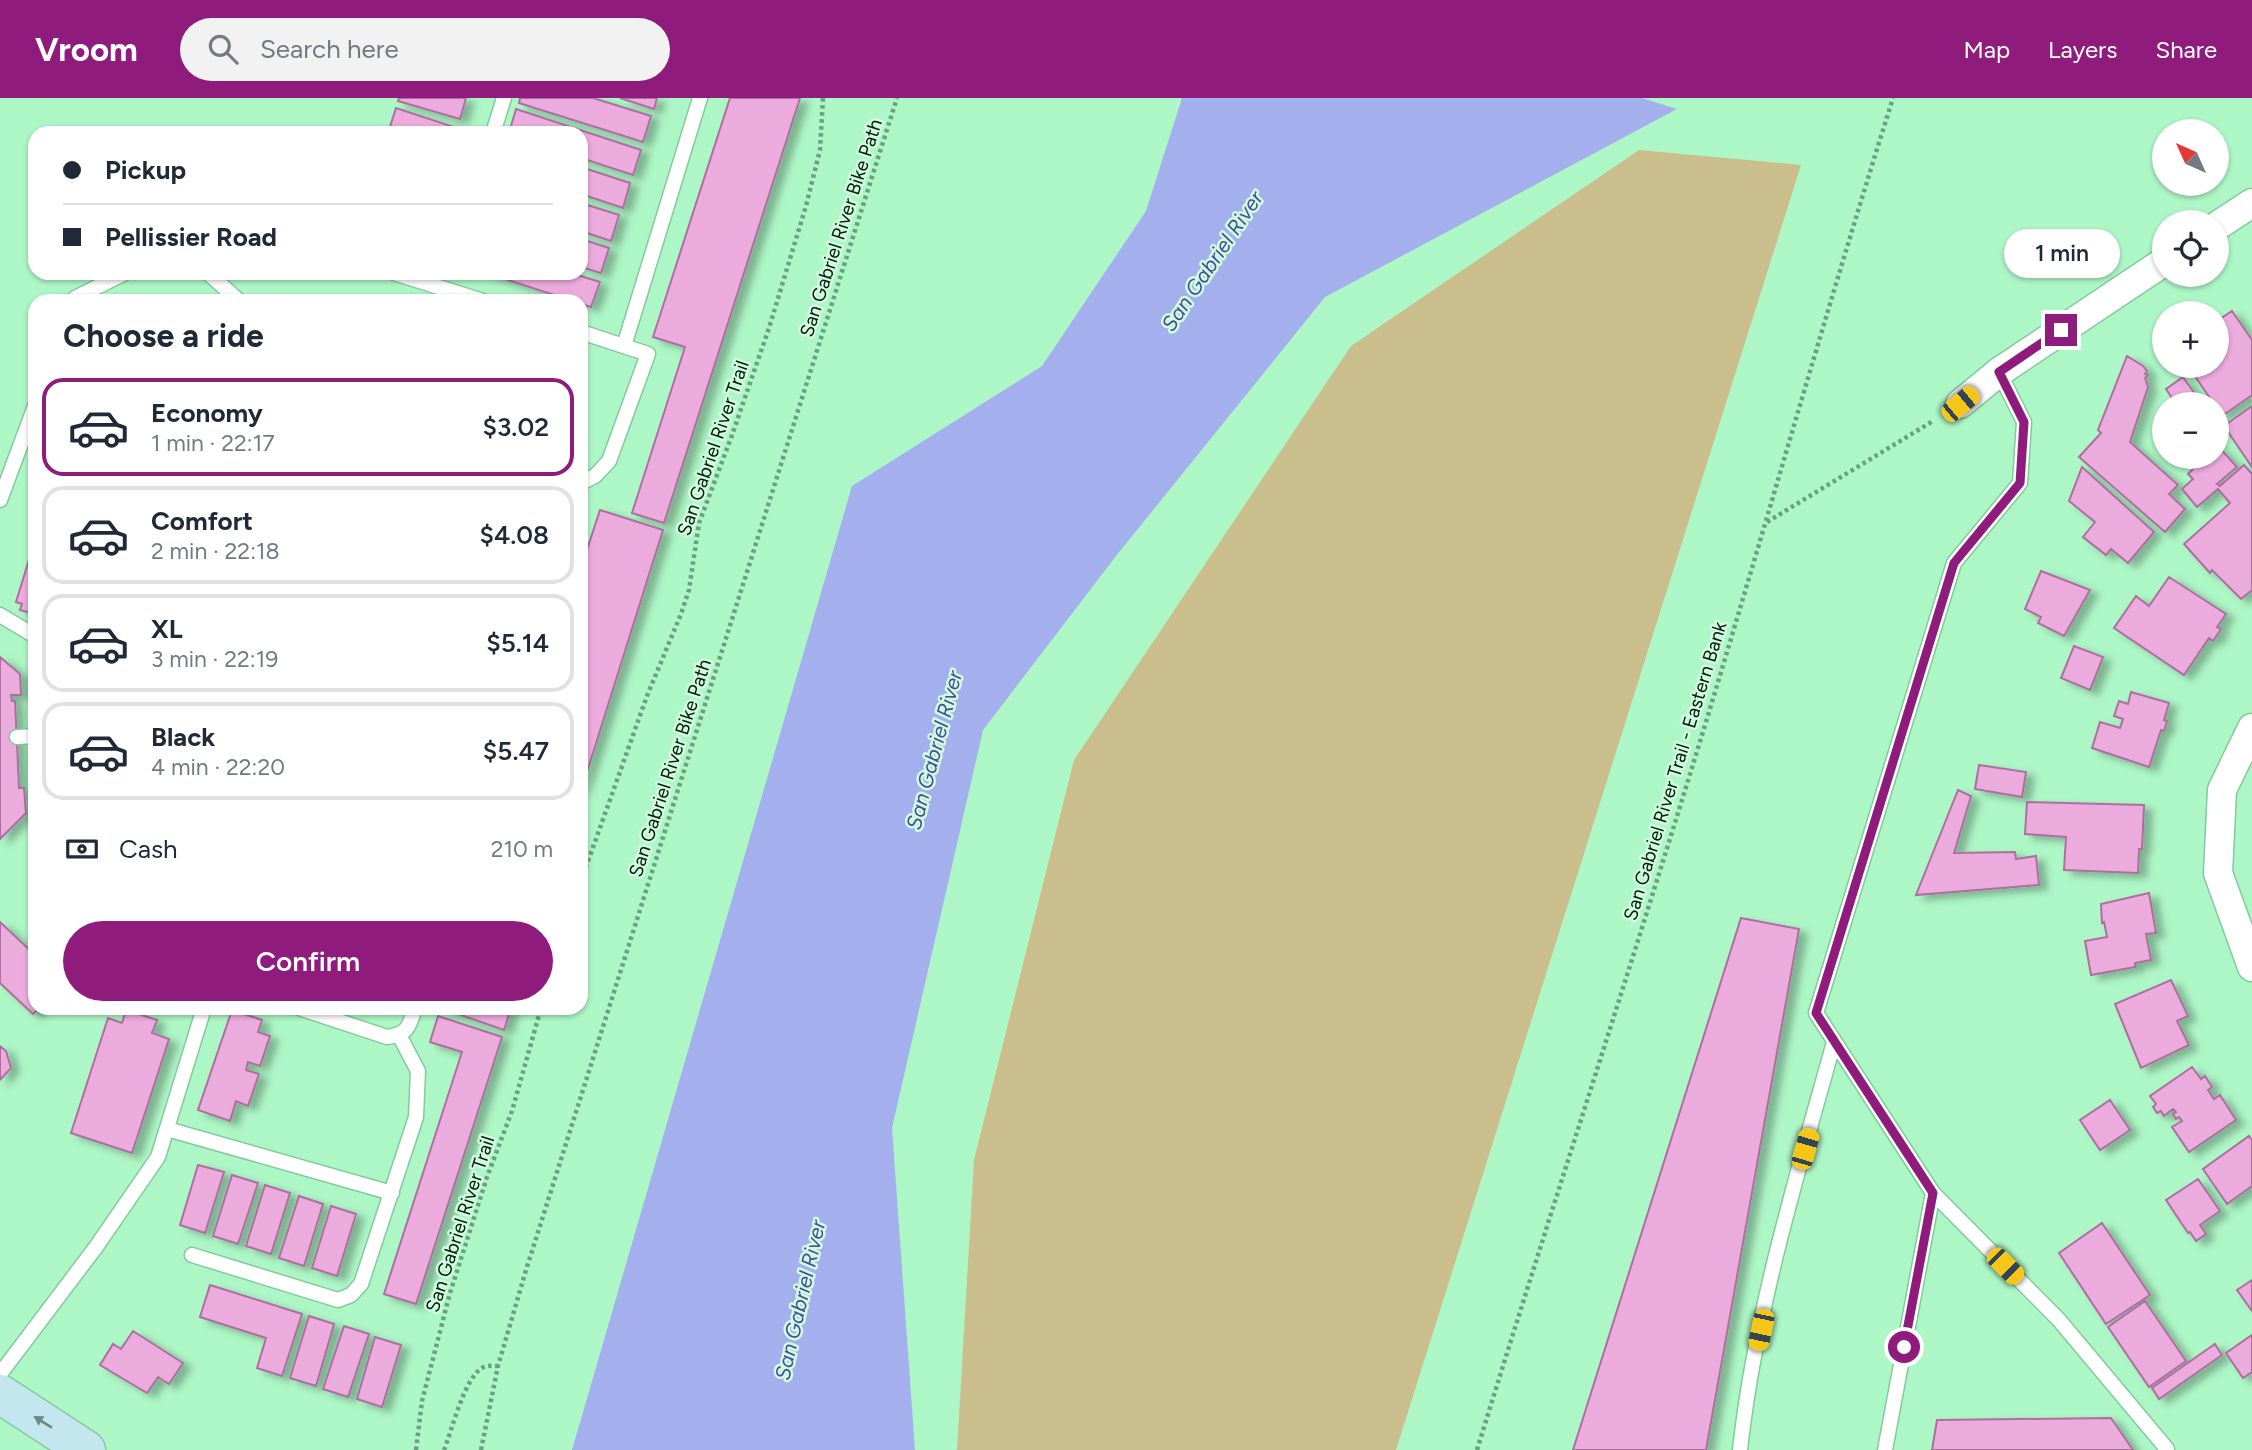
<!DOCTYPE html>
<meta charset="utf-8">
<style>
:root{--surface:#fff;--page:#f2f2f3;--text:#1f2937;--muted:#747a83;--line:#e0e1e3;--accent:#8f1c7d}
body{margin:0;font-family:Figtree,sans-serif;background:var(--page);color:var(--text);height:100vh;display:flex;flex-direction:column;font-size:26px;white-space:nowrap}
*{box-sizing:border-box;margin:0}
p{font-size:23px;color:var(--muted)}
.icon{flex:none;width:38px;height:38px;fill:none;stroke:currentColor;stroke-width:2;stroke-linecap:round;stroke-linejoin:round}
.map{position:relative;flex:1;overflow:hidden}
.details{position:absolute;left:28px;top:196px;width:560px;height:721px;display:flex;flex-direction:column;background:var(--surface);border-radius:21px;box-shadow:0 2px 5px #0004}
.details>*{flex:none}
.guide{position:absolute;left:28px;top:28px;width:560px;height:154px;border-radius:21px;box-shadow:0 2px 5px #0004;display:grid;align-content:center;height:154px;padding:0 35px;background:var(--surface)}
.needle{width:46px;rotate:315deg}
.controls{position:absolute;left:2152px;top:21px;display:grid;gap:14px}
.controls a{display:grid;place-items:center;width:77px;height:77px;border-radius:50%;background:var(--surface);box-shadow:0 2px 5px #0004;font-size:35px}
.end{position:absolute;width:32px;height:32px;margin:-16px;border:9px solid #8f1c7d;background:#fff;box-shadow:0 0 0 4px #fff}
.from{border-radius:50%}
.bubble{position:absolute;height:49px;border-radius:24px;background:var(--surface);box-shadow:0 2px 5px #0004;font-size:23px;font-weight:600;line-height:49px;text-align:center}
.car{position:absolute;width:21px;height:42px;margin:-21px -10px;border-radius:9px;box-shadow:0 0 5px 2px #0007;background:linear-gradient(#f5c518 24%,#345 0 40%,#f5c518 0 76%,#345 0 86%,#f5c518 0)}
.guide b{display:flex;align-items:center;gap:24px;height:66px;font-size:26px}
.guide b+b{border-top:2px solid var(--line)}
.guide i{width:18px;height:18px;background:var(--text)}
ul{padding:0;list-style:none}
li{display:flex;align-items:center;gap:21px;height:98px;margin:0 14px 10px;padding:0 21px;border:4px solid var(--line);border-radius:21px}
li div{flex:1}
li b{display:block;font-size:26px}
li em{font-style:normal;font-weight:600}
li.active{border-color:var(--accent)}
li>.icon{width:63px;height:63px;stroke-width:1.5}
h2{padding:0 35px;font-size:32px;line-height:84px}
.pay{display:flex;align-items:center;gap:18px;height:77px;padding:0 35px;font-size:26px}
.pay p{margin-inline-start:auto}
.primary-button{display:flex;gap:14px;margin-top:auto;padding:14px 35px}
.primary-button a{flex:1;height:80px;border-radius:42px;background:var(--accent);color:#fff;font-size:28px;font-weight:600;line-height:80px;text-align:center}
header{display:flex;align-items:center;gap:42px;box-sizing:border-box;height:98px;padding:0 35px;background:var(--accent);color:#fff}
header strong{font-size:33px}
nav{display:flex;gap:38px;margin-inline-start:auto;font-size:24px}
.search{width:490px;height:63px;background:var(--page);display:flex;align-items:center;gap:18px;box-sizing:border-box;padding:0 24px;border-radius:38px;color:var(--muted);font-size:26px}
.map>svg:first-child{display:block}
.green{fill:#cbbe8d}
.water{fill:#a3b0ed}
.building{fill:#ebabdc;stroke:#ab709e;stroke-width:2;filter:url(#shadow)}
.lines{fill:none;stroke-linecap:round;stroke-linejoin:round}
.lane-casing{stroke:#83ca9d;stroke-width:17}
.street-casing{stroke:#83ca9d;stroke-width:31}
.secondary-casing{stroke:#83ca9d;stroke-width:41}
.path{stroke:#69a07d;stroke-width:4.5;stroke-dasharray:3.5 3.5;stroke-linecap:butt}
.lane{stroke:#fff;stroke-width:14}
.street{stroke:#fff;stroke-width:28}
.secondary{stroke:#c4e6ee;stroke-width:38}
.oneway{fill:#6c8b88}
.route{stroke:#8f1c7d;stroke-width:9}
.labels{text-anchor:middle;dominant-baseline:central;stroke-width:5;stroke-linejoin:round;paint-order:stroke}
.street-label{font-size:19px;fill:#001c0c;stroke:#d1fbde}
.water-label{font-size:21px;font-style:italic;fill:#454e98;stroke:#d1fbde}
</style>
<header>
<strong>Vroom</strong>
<div class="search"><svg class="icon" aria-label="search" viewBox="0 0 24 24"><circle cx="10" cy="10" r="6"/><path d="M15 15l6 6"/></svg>Search here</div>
<nav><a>Map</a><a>Layers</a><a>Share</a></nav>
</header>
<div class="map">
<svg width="2252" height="1352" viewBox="0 0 2252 1352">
<defs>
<filter id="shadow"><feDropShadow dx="8" dy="4.5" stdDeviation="3.5" flood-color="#0004"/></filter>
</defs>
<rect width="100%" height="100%" fill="#adf6c6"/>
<path class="green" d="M1639,52L1801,67L1396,1352H957L974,1062L1074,662L1351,248Z"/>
<path class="water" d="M1182,0H1642L1677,11L1325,199L1116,458L983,632L892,1030L915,1352H572L852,388L1042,268L1146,113Z"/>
<path class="building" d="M399,0H466L460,21L398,3Z
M520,0H593L651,18L643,44L519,5Z
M620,0H657L654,11Z
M730,0H800L664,425L632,415L685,249L653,239Z
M396,10L457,30L455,35H388Z
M516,11L641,52L633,77L581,60V35H509Z
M581,69L630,85L623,110L581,96Z
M581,105L619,117L611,143L581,133Z
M581,141L609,150L601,175L581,169Z
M486,175H571L600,184L591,209L581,206V203H573Z
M2232,213L2252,242V297L2222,318L2217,311V306H2214L2188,268H2217V223Z
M2127,258L2143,268L2147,273L2145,276L2148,277L2145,280L2148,289L2130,344L2178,387L2169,396L2185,411L2165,434L2079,359L2101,335L2098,332Z
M2183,279L2202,306H2176L2166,291Z
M2252,308V369L2224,328Z
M2217,347L2237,369L2217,386L2220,388L2244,367L2252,376V492L2241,501L2212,472L2210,475L2184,446L2230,405L2218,391L2197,409L2182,391L2193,381L2188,376L2193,371L2184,360L2217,359Z
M2082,369L2154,434L2128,465L2111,451L2106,457L2083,439L2095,424L2069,403Z
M600,412L663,432L581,693V470Z
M35,442V516L20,512L22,506L16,504Z
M2041,473L2090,492L2064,538L2038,525L2041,519L2025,511Z
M2169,479L2226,516L2217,529L2221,531L2213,543L2209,540L2184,577L2114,530L2136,498L2149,508Z
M2074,548L2103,559L2090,592L2061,580Z
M0,559L20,576L21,597H11L12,603H15L19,690H24L26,715L0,741Z
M2131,594L2169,605L2164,622L2167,623L2164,633L2161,632L2149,669L2092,650L2100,624L2120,630L2123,621L2114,618L2119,603L2128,606Z
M1979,667L2026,674L2022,699L1975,691Z
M1958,692L1971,698L1954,755L2015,754L2016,761L2036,758L2039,787L1916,797Z
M2027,704L2144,707L2142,751H2139L2138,775L2064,772L2066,739L2025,736Z
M2149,795L2156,835L2146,836L2151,862L2135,865V869L2091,877L2085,843L2107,839L2104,824L2102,825L2101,806Z
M1741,820L1799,831L1706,1352H1573Z
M0,824L35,857V910H39L33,916L0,885Z
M2171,882L2188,918L2177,923L2189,947L2141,970L2115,906Z
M441,910H511L504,932Z
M126,912L157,922L152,935L169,941L132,1055L71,1035L108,920L122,925Z
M232,912L262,922L258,934L270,938L260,968L248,964L246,972L259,976L248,1008L236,1003L230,1023L198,1012Z
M438,918L502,939L416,1206L384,1196L462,954L430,944Z
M0,948L6,953L11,970L0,982Z
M2192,969L2201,981L2205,978L2212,989L2208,992L2214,1001L2220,997L2236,1022L2189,1054L2172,1029L2182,1023L2179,1019L2176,1021L2173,1016L2176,1014L2173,1011L2164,1018L2161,1013L2157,1015L2153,1009L2156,1006L2150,998Z
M2110,1002L2130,1032L2100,1052L2080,1022Z
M2249,1038L2252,1042V1088L2227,1106L2203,1071Z
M198,1067L224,1074L205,1135L180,1127Z
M232,1077L258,1085L238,1146L213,1138Z
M2198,1081L2220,1113L2200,1127L2206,1136L2196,1143L2190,1134L2188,1135L2166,1102Z
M265,1087L290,1095L271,1156L246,1148Z
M299,1098L323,1106L304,1168L279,1160Z
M331,1108L356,1116L337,1178L312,1170Z
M2102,1125L2150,1197L2106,1226L2059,1155Z
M2252,1182V1213L2237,1192Z
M210,1187L302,1216L282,1278L257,1270L266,1240L200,1219Z
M2145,1203L2186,1263L2149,1289L2108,1229Z
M309,1218L334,1226L316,1288L290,1280Z
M344,1228L369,1236L348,1299L323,1291Z
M133,1233L183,1265L169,1286L158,1279L147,1295L100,1267L113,1246L121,1251Z
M2252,1237V1274L2243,1280L2226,1255Z
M375,1239L401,1247L382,1309L357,1301Z
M2215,1246L2222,1257L2159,1301L2152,1290Z
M2111,1320L2133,1352H1932L1937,1322Z"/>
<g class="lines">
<defs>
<path id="lane" d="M493,35L504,0
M208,175L239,203
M394,175L483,203
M74,203L75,200L125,175
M581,234L648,256L609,363L595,378L581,385
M624,248L700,0
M0,402L35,308
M0,517L35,538
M17,639L35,638
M299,910L387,939C408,936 409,929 415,910
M167,1031L392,1095
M1933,1095L2059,1222L2167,1351
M192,1157L338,1202L351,1197L361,1186L416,1019L418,973L399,937
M0,1276L96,1149L158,1059L204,910
M1740,1352C1755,1214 1797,1077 1834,944
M1885,1352L1933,1095L1816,915L1954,465L2020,385L2024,324L1999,274"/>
<path id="street" d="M2217,128L2252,105
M1960,306L1999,274L2165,163
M2252,630L2222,692L2218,775L2252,869"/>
<path id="secondary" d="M0,1296L86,1352"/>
</defs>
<use href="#lane" class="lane-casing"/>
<use href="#street" class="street-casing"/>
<use href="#secondary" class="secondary-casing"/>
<path class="path" d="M1767,424L1933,323
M581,783L647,598L681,516L689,492L699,425L731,340L769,230L806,108L820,52L823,0
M416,1352L422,1303L450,1195L487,1079L512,1013L541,910
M444,1352C452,1332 464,1281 482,1270C487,1267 492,1268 498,1268
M481,1352L498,1268L526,1172L897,0
M1477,1352C1548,1121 1624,891 1695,660C1762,441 1824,219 1893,0"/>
<use href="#lane" class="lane"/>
<use href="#street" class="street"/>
<use href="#secondary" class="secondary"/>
</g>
<defs><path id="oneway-solid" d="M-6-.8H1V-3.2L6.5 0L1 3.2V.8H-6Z" transform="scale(1.75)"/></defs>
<use class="oneway" href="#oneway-solid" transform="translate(43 1324) rotate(-148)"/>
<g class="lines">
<path class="route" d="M1904,1249L1933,1095L1816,915L1954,465L2020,385L2024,324L1999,274L2061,232"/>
</g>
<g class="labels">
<g class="street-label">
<text transform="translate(841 130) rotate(-72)">San Gabriel River Bike Path</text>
<text transform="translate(713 350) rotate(-71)">San Gabriel River Trail</text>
<text transform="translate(670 670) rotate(-72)">San Gabriel River Bike Path</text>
<text transform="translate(1675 673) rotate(-73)">San Gabriel River Trail - Eastern Bank</text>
<text transform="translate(460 1126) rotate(-72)">San Gabriel River Trail</text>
</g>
<g class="water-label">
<text transform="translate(1212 163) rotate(-56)">San Gabriel River</text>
<text transform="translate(934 652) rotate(-75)">San Gabriel River</text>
<text transform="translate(800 1202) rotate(-77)">San Gabriel River</text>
</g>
</g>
</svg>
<div class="controls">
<a><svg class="needle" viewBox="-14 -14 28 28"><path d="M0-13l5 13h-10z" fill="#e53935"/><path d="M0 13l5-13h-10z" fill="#747a83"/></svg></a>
<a><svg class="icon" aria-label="locate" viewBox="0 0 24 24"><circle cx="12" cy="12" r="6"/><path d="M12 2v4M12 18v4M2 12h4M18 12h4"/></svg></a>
<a>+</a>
<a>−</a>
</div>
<i class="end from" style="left:1904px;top:1249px"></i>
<i class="end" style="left:2061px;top:232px"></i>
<div class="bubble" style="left:2004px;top:131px;width:116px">1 min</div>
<i class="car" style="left:1960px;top:306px;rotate:50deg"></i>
<i class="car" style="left:1805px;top:1051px;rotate:16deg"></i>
<i class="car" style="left:2005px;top:1168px;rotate:135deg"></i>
<i class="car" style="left:1761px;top:1232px;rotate:192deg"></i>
<div class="guide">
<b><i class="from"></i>Pickup</b>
<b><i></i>Pellissier Road</b>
</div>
<section class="details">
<h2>Choose a ride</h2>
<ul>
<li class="active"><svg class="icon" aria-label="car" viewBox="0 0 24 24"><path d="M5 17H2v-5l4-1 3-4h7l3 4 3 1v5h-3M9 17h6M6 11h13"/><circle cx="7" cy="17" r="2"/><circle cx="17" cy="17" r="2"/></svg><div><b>Economy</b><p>1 min · 22:17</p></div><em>$3.02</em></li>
<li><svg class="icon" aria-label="car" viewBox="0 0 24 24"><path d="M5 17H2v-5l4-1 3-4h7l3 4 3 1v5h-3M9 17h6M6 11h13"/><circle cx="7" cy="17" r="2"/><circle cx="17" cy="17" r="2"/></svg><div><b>Comfort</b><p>2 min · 22:18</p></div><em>$4.08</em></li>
<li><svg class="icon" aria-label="car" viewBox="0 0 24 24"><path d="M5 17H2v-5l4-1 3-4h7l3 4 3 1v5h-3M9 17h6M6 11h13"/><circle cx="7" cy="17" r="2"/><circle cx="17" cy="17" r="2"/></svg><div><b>XL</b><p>3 min · 22:19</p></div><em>$5.14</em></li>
<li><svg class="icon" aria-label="car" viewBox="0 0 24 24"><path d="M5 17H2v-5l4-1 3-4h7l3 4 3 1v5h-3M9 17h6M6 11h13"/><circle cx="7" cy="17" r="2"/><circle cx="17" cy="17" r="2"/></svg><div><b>Black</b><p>4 min · 22:20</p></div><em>$5.47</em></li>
</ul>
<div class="pay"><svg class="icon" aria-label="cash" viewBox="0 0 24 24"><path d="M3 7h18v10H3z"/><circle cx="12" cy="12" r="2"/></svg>Cash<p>210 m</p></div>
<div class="primary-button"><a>Confirm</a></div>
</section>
</div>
